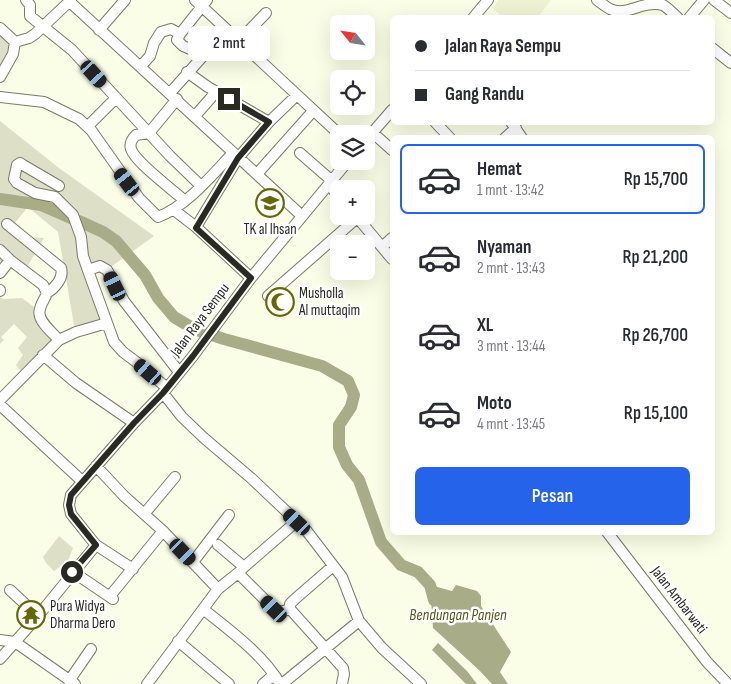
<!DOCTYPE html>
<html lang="id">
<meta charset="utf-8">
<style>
:root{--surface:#fff;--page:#f2f2f3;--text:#2b2b33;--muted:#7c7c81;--line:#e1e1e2;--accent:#2563eb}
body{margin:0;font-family:"Sofia Sans Condensed",sans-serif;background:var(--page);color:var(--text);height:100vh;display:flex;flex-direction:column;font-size:19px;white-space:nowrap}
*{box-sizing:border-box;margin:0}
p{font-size:16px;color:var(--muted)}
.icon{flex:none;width:28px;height:28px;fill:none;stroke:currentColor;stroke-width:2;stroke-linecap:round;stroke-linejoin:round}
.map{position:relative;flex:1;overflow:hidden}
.sheet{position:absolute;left:390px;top:135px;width:325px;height:400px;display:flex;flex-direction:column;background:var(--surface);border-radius:8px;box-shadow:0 5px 20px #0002}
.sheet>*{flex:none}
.banner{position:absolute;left:390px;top:15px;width:325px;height:110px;border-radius:8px;box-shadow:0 5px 20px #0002;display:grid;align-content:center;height:110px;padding:0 25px;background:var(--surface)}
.needle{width:32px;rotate:300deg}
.fabs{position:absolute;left:330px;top:15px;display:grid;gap:10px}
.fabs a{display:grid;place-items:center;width:45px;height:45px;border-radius:8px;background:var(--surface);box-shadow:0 5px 20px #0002;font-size:25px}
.end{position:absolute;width:22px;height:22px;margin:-11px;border:6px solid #292a21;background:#fff;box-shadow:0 0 0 2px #fff}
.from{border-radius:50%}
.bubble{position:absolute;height:35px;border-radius:8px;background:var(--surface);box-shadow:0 5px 20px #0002;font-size:16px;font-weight:600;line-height:35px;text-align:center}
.car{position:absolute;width:15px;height:30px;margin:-15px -8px;border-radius:6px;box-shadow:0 0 4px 1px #0007;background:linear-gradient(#222 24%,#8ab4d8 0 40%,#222 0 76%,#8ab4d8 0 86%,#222 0)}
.banner b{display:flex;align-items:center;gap:18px;height:48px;font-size:19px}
.banner b+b{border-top:1px solid var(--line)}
.banner i{width:12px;height:12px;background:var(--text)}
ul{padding:9px 0 0;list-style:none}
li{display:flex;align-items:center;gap:15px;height:70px;margin:0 10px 8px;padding:0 15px;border:2px solid transparent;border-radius:8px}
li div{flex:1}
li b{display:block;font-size:19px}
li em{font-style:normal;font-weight:600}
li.selected{border-color:var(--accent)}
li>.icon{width:45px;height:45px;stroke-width:1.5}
.cta{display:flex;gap:10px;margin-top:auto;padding:10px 25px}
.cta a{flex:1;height:58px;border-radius:8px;background:var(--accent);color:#fff;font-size:20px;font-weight:600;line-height:58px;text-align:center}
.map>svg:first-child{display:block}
.built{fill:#eff2d2}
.green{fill:#dde0c7}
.water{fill:#a8ac87}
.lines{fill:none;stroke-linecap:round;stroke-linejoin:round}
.river{stroke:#a8ac87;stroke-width:12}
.minor-casing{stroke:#797b65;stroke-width:12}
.minor{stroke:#fff;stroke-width:10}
.route{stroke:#292a21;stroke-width:6}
.labels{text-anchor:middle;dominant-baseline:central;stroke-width:5;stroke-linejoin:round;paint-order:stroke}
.poi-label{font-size:15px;fill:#292a21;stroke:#fff;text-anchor:start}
.street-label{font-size:15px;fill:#292a21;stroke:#fff}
.water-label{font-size:16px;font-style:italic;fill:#55581c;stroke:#fff}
</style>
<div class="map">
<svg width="731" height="684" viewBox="0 0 731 684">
<rect width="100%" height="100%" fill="#fbfee6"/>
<path class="built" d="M499,0H551L538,17L504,18L492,8Z"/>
<path class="green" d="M0,28L15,42L18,57L0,81Z
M0,121L59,168L154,236L108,269H86L104,323L75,331L58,232L28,207L9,230L16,236L44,238L26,269L0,270Z
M0,297L4,299L22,298L46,316L53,341L23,374L16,365L23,355L18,348L27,337L14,324L1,337L4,340L0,344Z
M59,536L73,548L68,561L54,571L46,563L43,557Z"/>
<path class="water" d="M430,585L452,591L456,585L477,591L481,596V606L511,652L500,672L508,684H492L479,670L433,628Z
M438,643L467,671L477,684H466L432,650Z"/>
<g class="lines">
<path class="river" d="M0,199L41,205L71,218
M79,221L103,232L116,241L145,275L158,298L174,317L194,329L224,339L322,366L348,381L354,395L351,407L339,425V447L347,465L359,480L381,542L401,565L418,572L430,585L434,600"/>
<defs>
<path id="minor" d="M26,0L30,5V16L72,50L170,156L201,186
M195,0L339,134
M597,0C601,3 606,7 610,9C627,17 641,0 663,5C668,8 673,13 678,18
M714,0L731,13
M70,2L302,216
M473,18L488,0
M689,18L704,0
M0,28L15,42L29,38L35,34L71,0
M99,30L125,0
M239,41L266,13
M712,48L731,63
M204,55L183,46L177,40L180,34L207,0
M141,66L150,56L154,43L161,32L171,29L180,34
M187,72L208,87L269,122
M0,77L13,54L15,42
M170,93L204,55L225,28
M0,97L44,102L79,119L91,130L139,198L158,217C187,206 212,175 233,153
M177,99L149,133L136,135C132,139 129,143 131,149C135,162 173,190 184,200
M195,116L216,92
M435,122L450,138
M511,122L522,138
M88,126L116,98
M373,133L392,150
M505,138L516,128
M366,140L392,110
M300,153L332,181
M257,174L313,111
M329,185L339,196
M59,186L23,165L20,163L17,165L14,179L17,183L35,193L55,197L73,215L81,237L83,256L90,276L114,342L123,352L139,364L167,388
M174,210L196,227L251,278
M356,216L392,259
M7,224L61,268C64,278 55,288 47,293
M196,227L238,158L269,122L297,95
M382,247L392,238
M0,250L10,260
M88,270L100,266L107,270L124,301L179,372
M0,273L10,260L43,285L47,293C45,299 41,303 40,309C36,320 52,332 59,340
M0,290V291
M268,296L357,218
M43,355L76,383L134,423
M163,393L182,417L204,438L251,478L306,530L342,577L359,621L382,648L421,684
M0,400L59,340L76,332L107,323
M0,405L82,481
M96,466L124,496L163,531L218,589
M145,513L175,477
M607,532L707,662L728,684
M218,545L244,567
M193,562L229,515
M133,569L96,545L91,539L71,514L69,505L71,495L134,423L163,393L193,356L251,278L348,161
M73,572L113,599
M238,573L274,609L280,612L290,609
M10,590L38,616
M110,596L163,531
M203,609C228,629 264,655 280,684
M290,609L343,668L344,674L342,684
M290,609V604L295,599L333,566
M0,640L15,642L75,684
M178,641L229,684
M0,659L38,616L96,545
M69,681L91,649
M147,684L218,589L238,573L244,567L297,521
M263,684L270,678L276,677
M282,684L359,621"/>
</defs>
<use href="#minor" class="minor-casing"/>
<use href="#minor" class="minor"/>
</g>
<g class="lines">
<path class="route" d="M72,572L96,545L71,514L69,505L71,495L134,423L163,393L193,356L251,278L196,228L238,158L269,122L229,99"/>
</g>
<defs>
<symbol id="school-ring" viewBox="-11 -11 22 22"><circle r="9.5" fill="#fff" stroke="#646807" stroke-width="1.5"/><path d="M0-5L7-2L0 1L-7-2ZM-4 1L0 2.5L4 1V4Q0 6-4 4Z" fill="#646807"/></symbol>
<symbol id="mosque-ring" viewBox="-11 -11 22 22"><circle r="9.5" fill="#fff" stroke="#646807" stroke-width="1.5"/><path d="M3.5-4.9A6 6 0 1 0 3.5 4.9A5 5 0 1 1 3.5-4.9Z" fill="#646807"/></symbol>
<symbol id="temple-ring" viewBox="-11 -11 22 22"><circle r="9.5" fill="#fff" stroke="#646807" stroke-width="1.5"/><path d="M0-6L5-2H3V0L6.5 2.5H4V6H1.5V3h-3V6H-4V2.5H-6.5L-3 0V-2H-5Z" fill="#646807"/></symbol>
</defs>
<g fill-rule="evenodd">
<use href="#school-ring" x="254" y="187" width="32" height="32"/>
<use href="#mosque-ring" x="264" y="286" width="32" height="32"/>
<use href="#temple-ring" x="15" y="599" width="32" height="32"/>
</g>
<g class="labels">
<g class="poi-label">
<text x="270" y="229" text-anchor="middle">TK al Ihsan</text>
<text x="299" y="293">Musholla<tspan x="299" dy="17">Al muttaqim</tspan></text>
<text x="50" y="606">Pura Widya<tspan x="50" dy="17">Dharma Dero</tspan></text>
</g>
<g class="street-label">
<text transform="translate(200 320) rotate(-53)">Jalan Raya Sempu</text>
<text transform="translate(679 600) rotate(52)">Jalan Ambarwati</text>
</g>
<g class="water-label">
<text x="458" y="615">Bendungan Panjen</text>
</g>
</g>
</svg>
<div class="fabs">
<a><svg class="needle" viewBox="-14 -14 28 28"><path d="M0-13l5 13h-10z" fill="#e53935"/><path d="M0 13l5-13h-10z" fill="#7c7c81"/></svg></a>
<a><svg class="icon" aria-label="locate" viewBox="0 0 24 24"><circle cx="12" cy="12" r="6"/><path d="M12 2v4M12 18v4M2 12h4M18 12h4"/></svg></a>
<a><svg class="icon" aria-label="layers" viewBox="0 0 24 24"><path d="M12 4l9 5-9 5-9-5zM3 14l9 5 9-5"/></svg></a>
<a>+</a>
<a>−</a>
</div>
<i class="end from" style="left:72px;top:572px"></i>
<i class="end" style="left:229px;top:99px"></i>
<div class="bubble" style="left:188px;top:26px;width:82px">2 mnt</div>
<i class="car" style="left:94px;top:74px;rotate:138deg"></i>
<i class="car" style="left:127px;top:182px;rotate:323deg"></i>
<i class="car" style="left:115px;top:286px;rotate:335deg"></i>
<i class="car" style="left:148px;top:372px;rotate:311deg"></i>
<i class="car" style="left:297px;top:522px;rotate:313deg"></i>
<i class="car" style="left:183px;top:552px;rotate:136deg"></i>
<i class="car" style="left:274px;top:609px;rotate:315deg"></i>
<div class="banner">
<b><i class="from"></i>Jalan Raya Sempu</b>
<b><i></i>Gang Randu</b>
</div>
<section class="sheet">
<ul>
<li class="selected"><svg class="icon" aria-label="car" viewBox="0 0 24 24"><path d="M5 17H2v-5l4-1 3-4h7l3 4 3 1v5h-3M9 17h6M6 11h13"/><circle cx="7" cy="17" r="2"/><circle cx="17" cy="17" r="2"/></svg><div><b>Hemat</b><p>1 mnt · 13:42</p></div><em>Rp 15,700</em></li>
<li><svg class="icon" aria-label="car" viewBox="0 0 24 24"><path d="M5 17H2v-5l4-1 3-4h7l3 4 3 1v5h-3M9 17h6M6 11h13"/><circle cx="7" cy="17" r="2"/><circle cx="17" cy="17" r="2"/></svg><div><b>Nyaman</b><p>2 mnt · 13:43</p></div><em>Rp 21,200</em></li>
<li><svg class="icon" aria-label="car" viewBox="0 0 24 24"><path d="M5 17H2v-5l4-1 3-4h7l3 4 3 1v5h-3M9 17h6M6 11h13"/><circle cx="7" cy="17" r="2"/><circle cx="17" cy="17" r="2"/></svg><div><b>XL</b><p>3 mnt · 13:44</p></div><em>Rp 26,700</em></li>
<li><svg class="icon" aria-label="car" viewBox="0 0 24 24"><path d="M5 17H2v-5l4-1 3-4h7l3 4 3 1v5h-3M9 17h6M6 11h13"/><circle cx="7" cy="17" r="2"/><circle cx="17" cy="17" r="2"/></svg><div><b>Moto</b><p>4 mnt · 13:45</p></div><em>Rp 15,100</em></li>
</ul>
<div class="cta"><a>Pesan</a></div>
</section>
</div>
